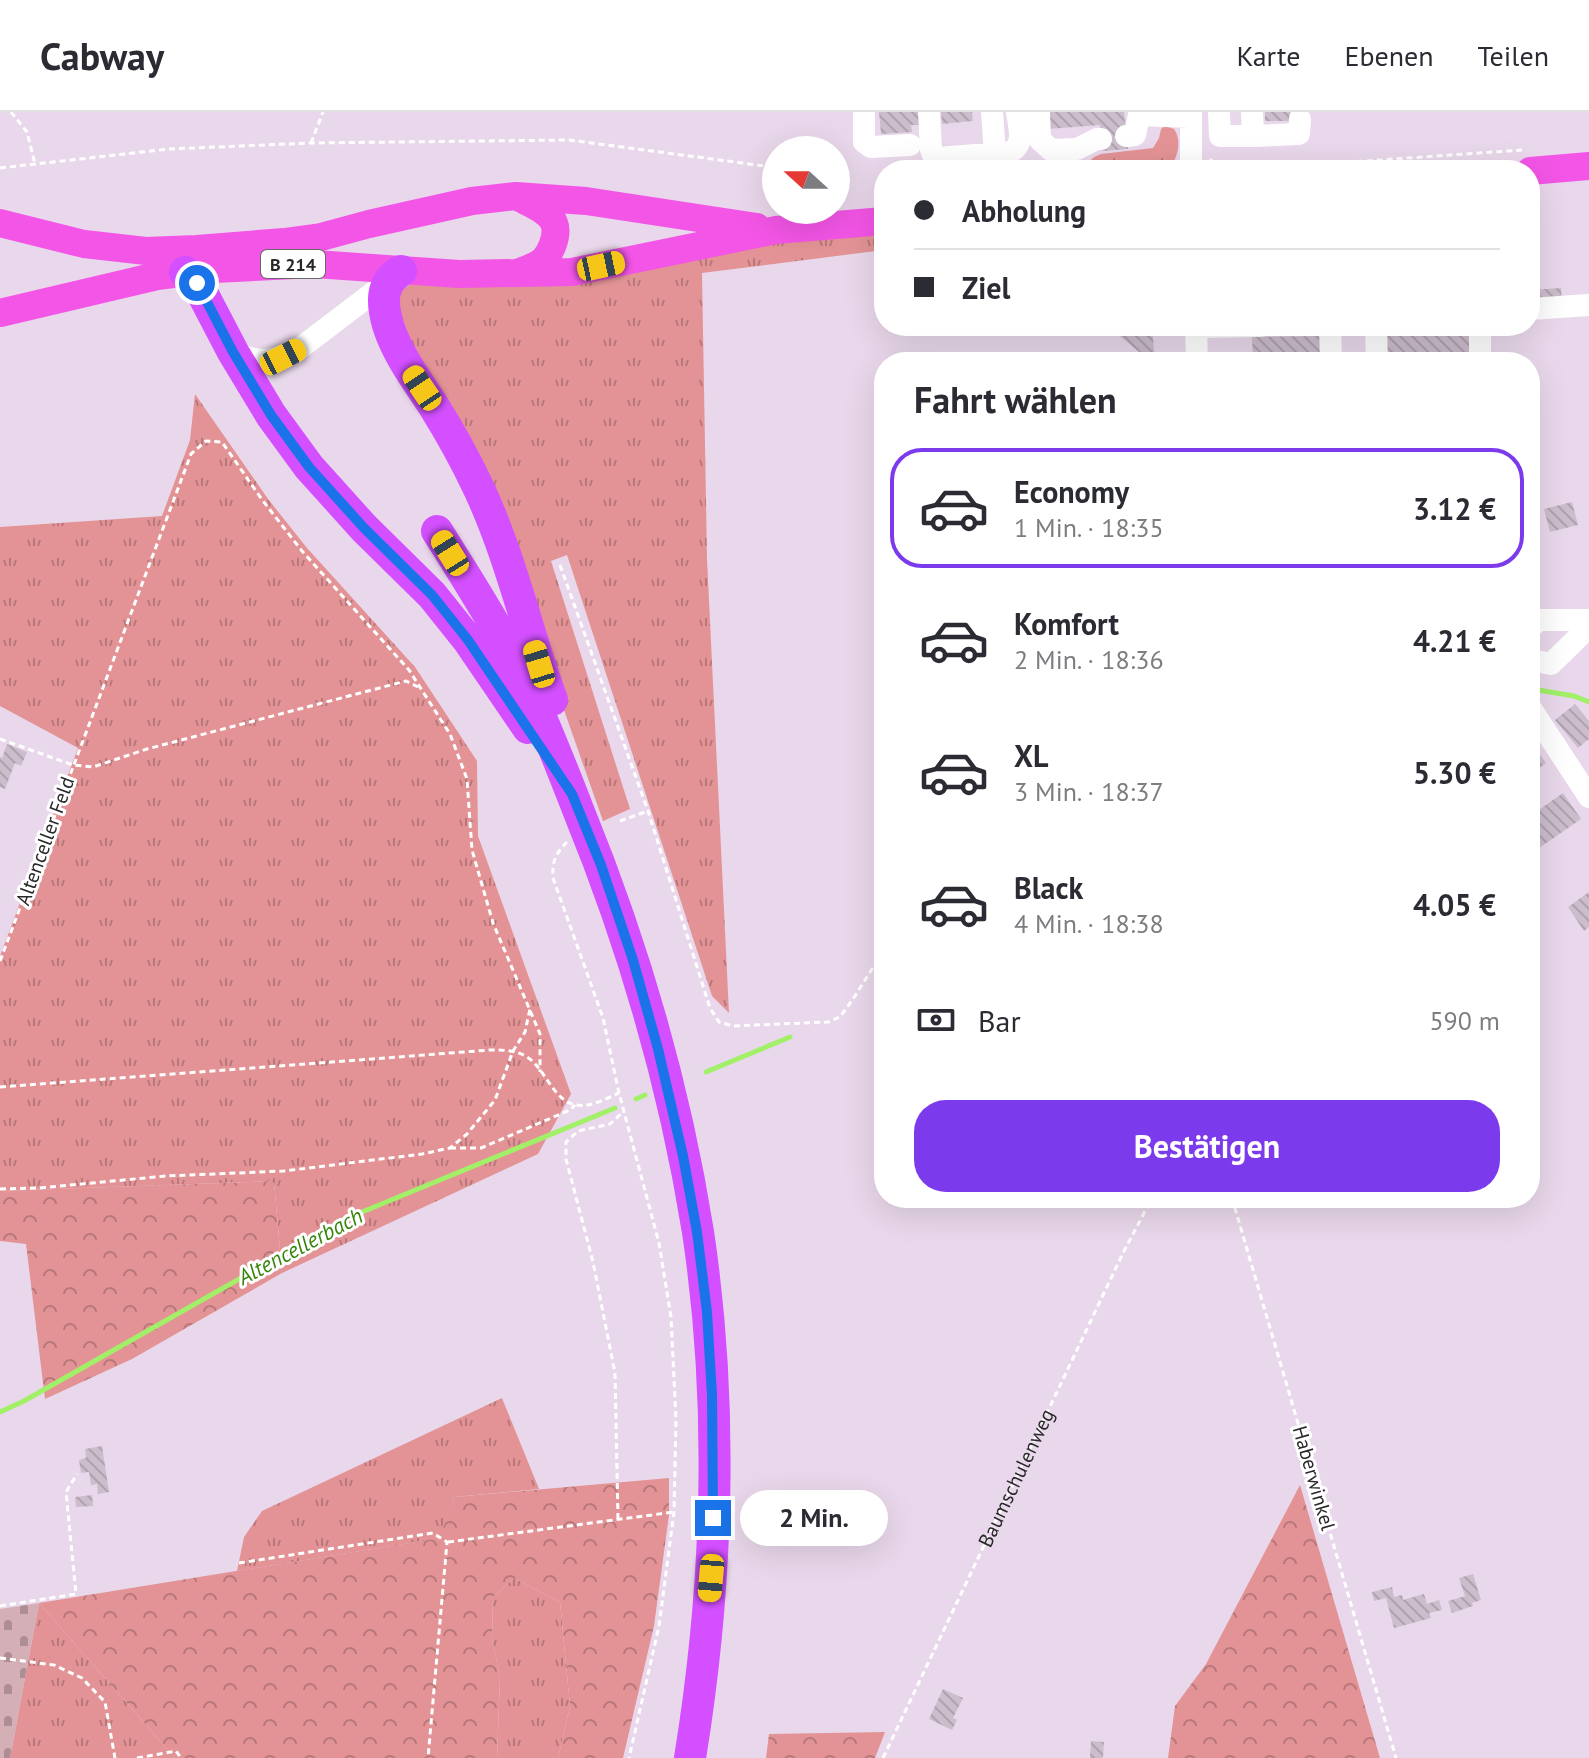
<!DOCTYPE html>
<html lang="de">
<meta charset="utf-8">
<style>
:root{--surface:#fff;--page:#f2f2f3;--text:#2b2b33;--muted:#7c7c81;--line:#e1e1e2;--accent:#7c3aed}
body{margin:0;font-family:"PT Sans",sans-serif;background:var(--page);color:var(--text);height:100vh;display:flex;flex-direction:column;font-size:30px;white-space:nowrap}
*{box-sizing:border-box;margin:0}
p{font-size:26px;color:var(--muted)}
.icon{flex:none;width:44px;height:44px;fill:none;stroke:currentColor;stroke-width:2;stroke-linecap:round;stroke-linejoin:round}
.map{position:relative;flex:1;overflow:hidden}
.sheet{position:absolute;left:874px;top:240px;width:666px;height:856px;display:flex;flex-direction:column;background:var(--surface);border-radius:32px;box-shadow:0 8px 32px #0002}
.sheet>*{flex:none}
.banner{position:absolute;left:874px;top:48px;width:666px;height:176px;border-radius:32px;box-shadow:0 8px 32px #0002;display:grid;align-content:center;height:176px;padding:0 40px;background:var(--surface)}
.needle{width:52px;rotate:291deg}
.controls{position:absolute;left:762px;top:24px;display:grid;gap:16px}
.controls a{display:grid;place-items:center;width:88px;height:88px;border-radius:50%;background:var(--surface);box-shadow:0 8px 32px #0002;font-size:40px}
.end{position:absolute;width:36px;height:36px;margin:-18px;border:10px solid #1a73e8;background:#fff;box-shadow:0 0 0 4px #fff}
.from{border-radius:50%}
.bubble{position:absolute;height:56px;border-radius:28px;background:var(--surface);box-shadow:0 8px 32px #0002;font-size:26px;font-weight:600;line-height:56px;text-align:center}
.car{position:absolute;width:24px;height:48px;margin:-24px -12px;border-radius:10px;box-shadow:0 0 6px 2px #0007;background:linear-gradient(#f5c518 24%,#345 0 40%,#f5c518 0 76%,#345 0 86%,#f5c518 0)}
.banner b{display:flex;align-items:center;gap:28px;height:76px;font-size:30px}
.banner b+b{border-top:2px solid var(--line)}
.banner i{width:20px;height:20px;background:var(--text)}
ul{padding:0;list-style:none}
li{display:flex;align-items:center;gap:24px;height:120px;margin:0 16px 12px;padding:0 24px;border:4px solid transparent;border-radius:32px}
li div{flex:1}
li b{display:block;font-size:30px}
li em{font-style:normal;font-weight:600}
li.selected{border-color:var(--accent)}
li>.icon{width:72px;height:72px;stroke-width:1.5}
h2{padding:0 40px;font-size:36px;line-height:96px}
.pay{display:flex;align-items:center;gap:20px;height:88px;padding:0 40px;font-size:30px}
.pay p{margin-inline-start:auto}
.action{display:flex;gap:16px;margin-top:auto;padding:16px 40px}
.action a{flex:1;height:92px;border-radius:32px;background:var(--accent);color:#fff;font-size:32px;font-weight:600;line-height:92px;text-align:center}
header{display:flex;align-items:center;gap:48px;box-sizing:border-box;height:112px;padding:0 40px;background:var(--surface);border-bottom:2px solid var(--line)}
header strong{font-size:38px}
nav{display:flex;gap:44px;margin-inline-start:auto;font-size:28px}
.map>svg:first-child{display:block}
.grass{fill:url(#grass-tufts)}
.forest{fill:url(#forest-crowns)}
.cemetery{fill:url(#cemetery-stones)}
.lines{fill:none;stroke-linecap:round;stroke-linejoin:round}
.stream{stroke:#a1f068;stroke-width:5}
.building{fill:url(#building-back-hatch)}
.path{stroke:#fff;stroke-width:3;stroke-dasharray:6 4;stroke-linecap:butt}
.minor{stroke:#fff;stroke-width:22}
.major{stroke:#f355e6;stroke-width:28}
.highway{stroke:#d34fff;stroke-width:32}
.route{stroke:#1a73e8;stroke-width:10}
.labels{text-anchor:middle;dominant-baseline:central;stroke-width:6;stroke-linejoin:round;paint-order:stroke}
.shield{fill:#fff;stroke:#686868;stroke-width:2}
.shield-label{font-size:18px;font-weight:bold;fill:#282828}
.street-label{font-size:20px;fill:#282828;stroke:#fff}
.water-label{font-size:22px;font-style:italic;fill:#35850b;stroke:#fff}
</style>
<header>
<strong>Cabway</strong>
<nav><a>Karte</a><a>Ebenen</a><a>Teilen</a></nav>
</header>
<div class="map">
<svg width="1589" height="1646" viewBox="0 0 1589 1646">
<defs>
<pattern id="grass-tufts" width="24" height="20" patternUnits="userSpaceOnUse" patternTransform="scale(2)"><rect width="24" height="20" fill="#e39395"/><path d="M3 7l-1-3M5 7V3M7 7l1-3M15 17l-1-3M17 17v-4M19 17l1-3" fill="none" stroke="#b8787a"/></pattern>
<pattern id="forest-crowns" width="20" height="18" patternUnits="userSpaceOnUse" patternTransform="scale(2)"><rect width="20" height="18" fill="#e39395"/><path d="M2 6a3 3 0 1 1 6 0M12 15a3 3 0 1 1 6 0" fill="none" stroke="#b8787a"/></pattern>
<pattern id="cemetery-stones" width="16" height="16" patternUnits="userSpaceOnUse" patternTransform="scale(2)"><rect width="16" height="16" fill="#d5afb6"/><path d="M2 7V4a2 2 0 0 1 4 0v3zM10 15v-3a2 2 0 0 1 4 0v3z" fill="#ad8e94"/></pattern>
<pattern id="building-back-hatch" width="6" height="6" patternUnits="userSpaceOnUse" patternTransform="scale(2)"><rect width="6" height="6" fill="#ccbdcc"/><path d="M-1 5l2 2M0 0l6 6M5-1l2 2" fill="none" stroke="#afa2af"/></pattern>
</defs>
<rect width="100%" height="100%" fill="#e9d8eb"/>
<path class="grass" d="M1165,14L1174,17C1182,28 1178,45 1170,56L1144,58H1080L1094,45L1101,42L1153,36L1159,26L1161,17Z
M884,120V138L702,161L707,447L729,901L712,884L567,443L551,449L630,697L603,709L546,547L400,232L393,184L411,172L777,126Z
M195,282L268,387L307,436L415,555L477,649L478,724L571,982L538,1042L282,1161L274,1069L0,1079V844L78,636L0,594V415L162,404L190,328Z
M502,1286L539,1377L454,1385L441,1426L237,1459L244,1425L262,1399Z
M514,1466L560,1490L570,1594L558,1646H497L500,1565L492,1527L493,1485Z
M39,1491L175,1646H10Z"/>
<path class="forest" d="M274,1069L282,1161L132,1247L45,1287L26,1132L0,1129V1079Z
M669,1366V1403L654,1514L623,1646H558L570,1594L560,1490L514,1466L493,1485L492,1527L500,1565L497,1646H175L39,1491L440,1426L454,1385Z
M1300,1373L1380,1646H1168L1175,1594L1206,1552Z
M885,1620L875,1646H766L769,1622Z"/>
<path class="cemetery" d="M39,1491L10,1646H0V1497Z"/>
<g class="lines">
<path class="stream" d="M1532,577L1574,584L1589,590
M706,960L790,925
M636,987L645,983
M0,1300L24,1289L345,1107L615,996"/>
</g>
<path class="building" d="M879,0H922L923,13H911L912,20L881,22Z
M941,0H972L973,9L942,12Z
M1046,0H1124L1128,37L1102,39L1100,13L1048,17Z
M1265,0H1290V9H1265Z
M1561,176L1562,188L1533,190L1532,178Z
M1108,214H1152L1155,250H1151Z
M1386,214H1470V250H1386Z
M1328,224V250H1253L1252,225Z
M1572,390L1578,413L1550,420L1544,397Z
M1537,439L1540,485L1530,486V440Z
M1575,592L1589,609V627L1578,636L1555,608Z
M1530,629L1546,651L1530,663Z
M7,632L27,640L21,654L15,651L5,677L0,675V645L2,646Z
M1563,681L1581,707L1532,741L1530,738V704Z
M1589,780V815L1584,819L1568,795Z
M102,1334L109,1380L98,1382L97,1372L91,1373L89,1360L81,1361L79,1348L86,1346L85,1337Z
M92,1383L93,1394L76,1395L75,1385Z
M1473,1462L1481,1488L1472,1491L1473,1494L1452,1501L1448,1489L1465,1484L1459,1466Z
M1392,1475L1394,1485L1402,1483L1403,1488L1424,1482L1427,1492L1439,1488L1442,1498L1429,1501L1431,1506L1394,1516L1386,1486L1374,1489L1372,1480Z
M943,1577L963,1586L953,1606L957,1608L952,1618L929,1607Z
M1091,1629L1104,1630L1103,1646H1090Z"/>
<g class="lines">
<g class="path">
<path d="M11,0L27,20L35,52"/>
<path d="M311,31L323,0"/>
<path d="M1210,47L1217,54L1230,58"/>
<path d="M0,56L169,37L311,31L569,28L765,54L776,59"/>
<path d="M1237,58L1522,38"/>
<path d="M836,87L844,90"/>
<path d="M560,453L648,699L710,896L719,910L733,914L828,910L840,905L853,887L884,838"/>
<path d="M0,627L73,653L93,655L147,637L406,569L418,575"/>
<path d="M620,709L648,699"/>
<path d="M567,730C555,742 552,750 553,766L603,906L619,981L659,1131L671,1205L676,1308L674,1400L659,1514L629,1646"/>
<path d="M0,849L191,342L206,329L222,330L263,389L302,439L409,558L450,622L467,667L472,738L493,811L540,922V960"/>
<path d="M0,975L490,938C503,938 516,938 527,945C545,956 553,989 576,993C590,996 607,986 619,981"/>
<path d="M450,1036H481L570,998L575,993"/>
<path d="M0,1077L39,1076L166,1064L284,1059L422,1042L450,1036L467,1022L495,988L513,939L525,920L530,897"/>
<path d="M1232,1086L1396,1646"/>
<path d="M618,1407L615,1261L593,1150L566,1047V1030L578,1019L610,1012L624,999"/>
<path d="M448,1430L674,1400"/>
<path d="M239,1451L433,1421L447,1430L428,1646"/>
<path d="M0,1494L76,1482L66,1380L77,1362"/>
<path d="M0,1546L54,1553L82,1566L105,1590L115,1646"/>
<path d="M137,1646L176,1639L181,1646"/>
<path id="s1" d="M883,1646L1123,1141L1152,1086"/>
</g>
<path class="minor" d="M864,0V30L871,35L910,33
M929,0L931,37L933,43L939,46L1011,40C1025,32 1019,15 1017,0
M992,0L995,42
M1039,0L1040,28L1051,38L1077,37L1097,27H1101
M1191,0V58
M1219,0L1220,24H1253L1252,0
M1126,24L1135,23L1139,3L1191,5
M1253,24L1299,22L1300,7
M1530,197L1589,193
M1196,214L1197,250
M1330,214L1331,250
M1376,214L1377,250
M1196,215L1260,214
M233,240C261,252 272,250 299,237L387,170
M1480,250V214
M1530,516L1539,508H1589
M1530,544L1532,548L1551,552L1589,515
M1530,595L1589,685"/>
<path class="major" d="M1530,59L1589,54
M0,111L84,132L146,139L197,137L284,130L321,125L369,112L472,89L516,84L586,89L757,115
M517,161C525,158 534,155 540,151C550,144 559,123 554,111C549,98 529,91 518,85
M0,201L157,164L214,157L315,152L459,162L572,160L776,118L884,109"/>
<path class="highway" d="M401,159C380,171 382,192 388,213C397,242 416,267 433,293C450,320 466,349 480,379C511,446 527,519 552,588
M185,160L197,171L233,240L271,303L309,355L364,416L432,483L468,528L528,616
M437,419C459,454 481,488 501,524C532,579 556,641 579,700C634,835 675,976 698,1120C724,1293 718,1474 690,1646"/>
</g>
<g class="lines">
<path class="route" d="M197,171L233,240L271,303L309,355L364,416L432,483L468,528L572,682L601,753L633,848L658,937L683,1044L697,1120L707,1200L712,1283L713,1406"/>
</g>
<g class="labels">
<rect class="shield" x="261" y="138" width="64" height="28" rx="6"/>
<g class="shield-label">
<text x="293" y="152">B 214</text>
</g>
<g class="street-label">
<text transform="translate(45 729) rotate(-70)">Altenceller Feld</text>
<text stroke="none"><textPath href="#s1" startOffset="310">Baumschulenweg</textPath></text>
<text transform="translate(1314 1366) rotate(74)">Haberwinkel</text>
</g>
<g class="water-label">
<text transform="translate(300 1134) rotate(-28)">Altencellerbach</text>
</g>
</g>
</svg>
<div class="controls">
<a><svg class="needle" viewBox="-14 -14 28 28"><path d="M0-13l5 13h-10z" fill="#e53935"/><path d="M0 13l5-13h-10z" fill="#7c7c81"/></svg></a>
</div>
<i class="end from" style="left:197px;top:171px"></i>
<i class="end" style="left:713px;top:1406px"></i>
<div class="bubble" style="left:740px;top:1378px;width:148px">2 Min.</div>
<i class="car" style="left:601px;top:154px;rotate:78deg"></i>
<i class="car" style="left:283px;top:245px;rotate:63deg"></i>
<i class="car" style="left:422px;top:276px;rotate:326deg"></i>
<i class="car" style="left:450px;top:441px;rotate:328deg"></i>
<i class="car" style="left:539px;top:552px;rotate:343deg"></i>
<i class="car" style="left:711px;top:1466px;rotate:185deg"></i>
<div class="banner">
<b><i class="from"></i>Abholung</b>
<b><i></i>Ziel</b>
</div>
<section class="sheet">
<h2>Fahrt wählen</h2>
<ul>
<li class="selected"><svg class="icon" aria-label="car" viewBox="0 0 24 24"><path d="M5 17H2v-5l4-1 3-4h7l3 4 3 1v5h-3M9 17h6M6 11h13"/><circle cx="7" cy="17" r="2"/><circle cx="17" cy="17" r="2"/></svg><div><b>Economy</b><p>1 Min. · 18:35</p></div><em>3.12 €</em></li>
<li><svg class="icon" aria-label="car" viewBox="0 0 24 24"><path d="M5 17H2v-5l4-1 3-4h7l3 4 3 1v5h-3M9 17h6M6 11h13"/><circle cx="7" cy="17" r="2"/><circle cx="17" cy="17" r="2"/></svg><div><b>Komfort</b><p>2 Min. · 18:36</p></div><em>4.21 €</em></li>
<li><svg class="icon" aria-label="car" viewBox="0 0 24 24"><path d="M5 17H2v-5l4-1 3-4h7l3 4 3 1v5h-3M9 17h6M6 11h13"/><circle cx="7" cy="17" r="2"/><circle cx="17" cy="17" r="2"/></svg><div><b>XL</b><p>3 Min. · 18:37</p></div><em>5.30 €</em></li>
<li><svg class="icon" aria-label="car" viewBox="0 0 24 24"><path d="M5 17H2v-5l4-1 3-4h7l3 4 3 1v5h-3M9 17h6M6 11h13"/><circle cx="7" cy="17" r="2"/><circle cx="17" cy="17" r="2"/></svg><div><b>Black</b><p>4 Min. · 18:38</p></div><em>4.05 €</em></li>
</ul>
<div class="pay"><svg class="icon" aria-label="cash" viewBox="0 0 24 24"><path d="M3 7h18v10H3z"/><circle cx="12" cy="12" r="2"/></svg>Bar<p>590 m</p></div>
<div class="action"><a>Bestätigen</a></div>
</section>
</div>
